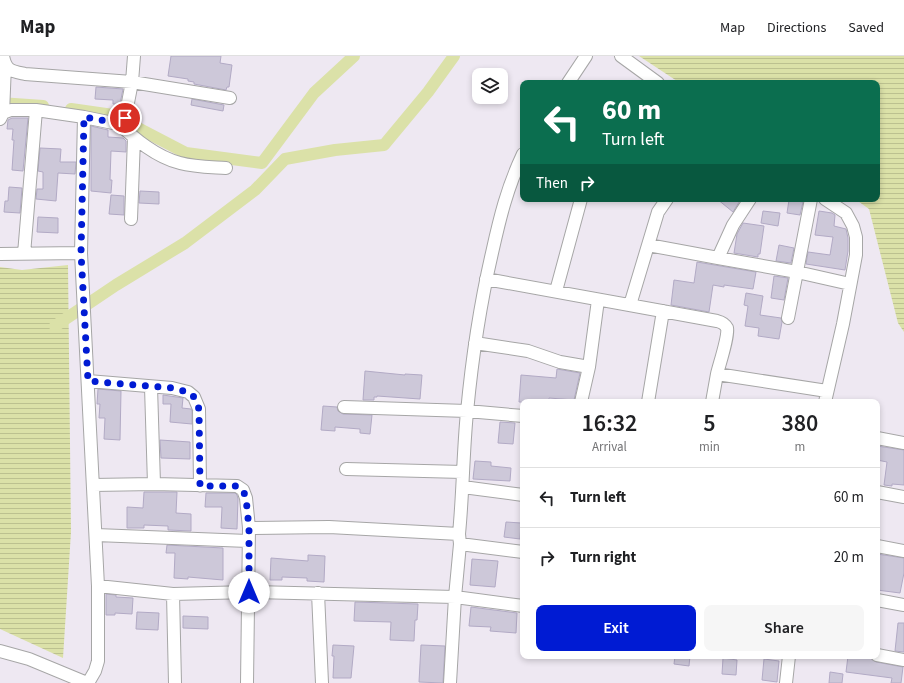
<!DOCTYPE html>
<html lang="en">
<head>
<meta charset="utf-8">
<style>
  body { margin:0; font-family:"Source Sans 3",sans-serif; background:#f6f6f6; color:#202124; height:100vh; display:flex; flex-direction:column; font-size:15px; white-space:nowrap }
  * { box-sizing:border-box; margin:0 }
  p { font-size:13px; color:#757577 }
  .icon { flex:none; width:22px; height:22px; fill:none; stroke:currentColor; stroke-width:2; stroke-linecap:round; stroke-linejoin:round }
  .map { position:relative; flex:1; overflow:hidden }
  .sheet { position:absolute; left:520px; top:343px; width:360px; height:260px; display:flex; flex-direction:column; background:#fff; border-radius:8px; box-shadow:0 2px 6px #0003 }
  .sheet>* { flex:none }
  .hud { position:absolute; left:520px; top:24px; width:360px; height:122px; border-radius:8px; box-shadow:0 2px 6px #0003; background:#0b6e4f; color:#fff; overflow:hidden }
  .tools { position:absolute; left:472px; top:12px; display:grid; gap:8px }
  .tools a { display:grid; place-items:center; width:36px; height:36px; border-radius:8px; background:#fff; box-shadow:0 2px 6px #0003; font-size:20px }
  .pin { position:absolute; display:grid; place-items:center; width:34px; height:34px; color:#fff; margin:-17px; border:2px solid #fff; border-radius:50%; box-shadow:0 1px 4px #0007 }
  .me { position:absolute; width:44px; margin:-22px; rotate:0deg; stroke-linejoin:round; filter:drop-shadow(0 0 3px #0008) }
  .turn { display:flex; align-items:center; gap:14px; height:84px; padding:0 16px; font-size:18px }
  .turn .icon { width:52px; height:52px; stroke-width:2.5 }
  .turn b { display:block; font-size:28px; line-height:34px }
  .then { display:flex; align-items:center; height:38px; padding:0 16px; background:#0003; gap:8px; font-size:15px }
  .eta { display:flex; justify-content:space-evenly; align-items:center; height:68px; text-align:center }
  .eta b { font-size:24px; font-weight:600; line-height:28px }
  .cta { display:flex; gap:8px; margin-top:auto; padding:8px 16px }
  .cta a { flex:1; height:46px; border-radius:8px; background:#001bd3; color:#fff; font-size:16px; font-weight:600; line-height:46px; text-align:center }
  .cta a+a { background:#f6f6f6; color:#202124 }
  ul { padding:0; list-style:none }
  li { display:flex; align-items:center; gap:12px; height:60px; padding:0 16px; border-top:1px solid #e0e0e0 }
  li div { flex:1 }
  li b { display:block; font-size:15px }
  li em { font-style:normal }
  header { display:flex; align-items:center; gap:24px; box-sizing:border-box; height:56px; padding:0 20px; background:#fff; border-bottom:1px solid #e0e0e0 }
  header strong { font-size:19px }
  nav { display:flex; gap:22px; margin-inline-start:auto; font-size:14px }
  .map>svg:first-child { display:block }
  .water { fill:url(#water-rules) }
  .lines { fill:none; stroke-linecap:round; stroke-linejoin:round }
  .canal { stroke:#dbe1a8; stroke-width:12 }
  .building { fill:#cdc8d9; stroke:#b2aac5 }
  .street-casing { stroke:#a6a6a6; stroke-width:14 }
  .street { stroke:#fff; stroke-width:12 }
  .route { stroke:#001bd3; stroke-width:7; stroke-dasharray:0 12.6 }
</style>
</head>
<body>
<header>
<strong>Map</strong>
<nav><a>Map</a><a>Directions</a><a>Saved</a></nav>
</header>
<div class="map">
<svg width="904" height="627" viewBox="0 0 904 627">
  <defs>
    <pattern id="water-rules" width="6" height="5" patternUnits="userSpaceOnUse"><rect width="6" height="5" fill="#dbe1a8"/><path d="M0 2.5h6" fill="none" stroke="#bcc190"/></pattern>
  </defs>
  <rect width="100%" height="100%" fill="#eee8f2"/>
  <!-- water -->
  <path class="water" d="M639 0H904V276L898 267 869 153 855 143H877V27H680Z
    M68 209 71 476 63 602 0 573V211L22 214Z"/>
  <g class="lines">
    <!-- canal -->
    <path class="canal" d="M0 47 43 50
      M71 53 113 59 186 97 262 107 314 37 354 0
      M55 270 116 229 185 187 255 134 285 103 335 94 384 89 428 36 454 0"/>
  </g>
  <!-- building -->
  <path class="building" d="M171 0H221L220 7 232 9 229 31H227L226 34 194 28V26L188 25V23L168 20Z
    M96 31 123 33 120 48H113V44L95 43Z
    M192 43 224 49 223 55 191 49Z
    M12 62H28L23 115 12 114 14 84H12L13 73H7L8 64Z
    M91 70 108 74V81L123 82 126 85V96L111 95 110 124H112L111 137 91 135Z
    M40 92 61 93 60 106H76L75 118 58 117 56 145 36 143 37 133H43V116L38 115Z
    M9 131 22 132 20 157 4 156 5 145H8Z
    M140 135 159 136V148L139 147Z
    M111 139 124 140V159L109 158Z
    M717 143H741L733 156Z
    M789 144 803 146 800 159 787 157Z
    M763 155 780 157 778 170 761 167Z
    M819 155 832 157 835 159 834 170 846 173 848 182V195L845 214 806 208 808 196 830 199 833 181 815 179Z
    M38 161 58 162V177L37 176Z
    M743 167 764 170 760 198H758V201L734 197 737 178Z
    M779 189 794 192 791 207 776 205Z
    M697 206 756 216 753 233 724 229V231L713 229 709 256 671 249 674 224 694 227Z
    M774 220 788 222 784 244 771 242Z
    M746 237 763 240 760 259 781 262 782 266 779 283 758 280 759 272 745 270 748 250 744 249Z
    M557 313 580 317 574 344 549 342V346H519L521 319 556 322Z
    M365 315 405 319V318L422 319 420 343 377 340V341H374V344H363Z
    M98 333 121 335 120 384 104 383 105 362H99L100 348H97Z
    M163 339 183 342 182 352 191 353 192 355V368L170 366 171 348H163Z
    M323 350 337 351 338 355 343 358 372 359 370 378 360 377V373L335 371V375L321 374Z
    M500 366 515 367 513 388 498 387Z
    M160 384 190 386V403L161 402Z
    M877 390 904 394V429L892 428V430L884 429 887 406 877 404Z
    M475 405 491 406V410L511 412 510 425 473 423Z
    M144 436H177L176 457 191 458V475L168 474V470L144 469V472H127V451L143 452Z
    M206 437H235L237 439 238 443 237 473 221 472 222 451H205Z
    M506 466 521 467 520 483 504 481Z
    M167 489 223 492V524L188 521V523L174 522 175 497H166Z
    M877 498 904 502V517L900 537 877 534Z
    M308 499 325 500 324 526 307 525V522L282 521V524H270L271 502 308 505Z
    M472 503 498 505 495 531 470 529Z
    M106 538 116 539V541L133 542 132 558 115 557V559H106Z
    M355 546 418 548 417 564H415L414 585 390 584 391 566 354 565Z
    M471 551 517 557 516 577 490 575 491 571 469 570Z
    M137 556 159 557 158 574 136 573Z
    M183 560 208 561V573L183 572Z
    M898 567H904V596L895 595Z
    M333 589 354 590 351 622H333L334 600H332Z
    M421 589 445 590 443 627 419 626Z
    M675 600H690L689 610 674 608Z
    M848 600 870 602 876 606 903 611 901 627H891L892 622 846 616Z
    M723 602 737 604 736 619 722 618Z
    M764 603 779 605 777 626 762 624Z
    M830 616 843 618 842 627H829Z"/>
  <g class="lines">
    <!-- street casing -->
    <g class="street-casing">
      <path id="street" d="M3 0C6 15 11 15 25 18L132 26 230 42
        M134 0 132 26 125 62 122 65 113 67 84 61 81 197 98 530 173 538 249 536 455 541 523 550
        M621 0 658 27
        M568 27 586 0
        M3 57 5 9
        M0 63 3 57 11 54H36
        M118 67C135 83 156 101 180 107 194 111 211 111 226 112
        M825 143 846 157 853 170 856 181V199L843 268 825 346
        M131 163 134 82
        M648 189 718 202 733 169 750 143
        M0 198 81 197
        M24 198 36 54 84 61
        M718 202 797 216 850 228
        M486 223 717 265C721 266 725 268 727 272 729 280 719 309 717 318L827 335
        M556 235 581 143
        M630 249 658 156 667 143
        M788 262 811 143
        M475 287 528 295 560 306 589 311
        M88 325 172 332 188 336 194 341 199 353 200 430
        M151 331 154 428
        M581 346 589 311 598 244
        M648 346 663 255
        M712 346 717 318
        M344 351 467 355 523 360
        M877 382 904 387
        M346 413 463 416
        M93 429 154 428 237 430 243 434 246 442 249 472
        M463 431 523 439
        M877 436 904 441
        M96 479 248 485
        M460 488 523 496
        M877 490 904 495
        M318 537 322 627
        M173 538 175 627
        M877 544 904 549
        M0 595 29 603 87 627
        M877 599 904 604
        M88 627 95 615 98 605V530
        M247 627 249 472 329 471 459 478
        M450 627 455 541 460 488 459 478C463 437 463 397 467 356 472 303 480 249 492 197 500 161 507 132 523 98
        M786 627 789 600"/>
    </g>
    <!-- street -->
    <use href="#street" class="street"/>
  </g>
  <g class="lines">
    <!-- route -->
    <path class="route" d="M125 62 122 66 118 67 84 61 81 197 88 325 172 332 188 336 194 341 199 353 200 430H237L243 434 246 442 249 472V536"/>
  </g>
</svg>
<div class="tools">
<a><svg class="icon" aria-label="layers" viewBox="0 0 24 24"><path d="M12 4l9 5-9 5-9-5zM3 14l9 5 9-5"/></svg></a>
</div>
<div class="pin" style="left:125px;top:62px;background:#d93025"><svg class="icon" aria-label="arrive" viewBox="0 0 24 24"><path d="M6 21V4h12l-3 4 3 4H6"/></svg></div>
<svg class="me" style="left:249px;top:536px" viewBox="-20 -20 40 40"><circle r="19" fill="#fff"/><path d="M0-13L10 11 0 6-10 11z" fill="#001bd3"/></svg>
<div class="hud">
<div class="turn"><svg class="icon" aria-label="left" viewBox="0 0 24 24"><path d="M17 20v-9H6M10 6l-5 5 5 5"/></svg><div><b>60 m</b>Turn left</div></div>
<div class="then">Then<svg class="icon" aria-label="right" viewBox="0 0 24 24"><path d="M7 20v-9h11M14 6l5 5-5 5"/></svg></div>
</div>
<section class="sheet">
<div class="eta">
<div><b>16:32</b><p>Arrival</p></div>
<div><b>5</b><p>min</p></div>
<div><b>380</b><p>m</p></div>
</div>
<ul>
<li><svg class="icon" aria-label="left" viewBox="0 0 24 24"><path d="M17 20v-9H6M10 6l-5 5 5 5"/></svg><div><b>Turn left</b></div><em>60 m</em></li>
<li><svg class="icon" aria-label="right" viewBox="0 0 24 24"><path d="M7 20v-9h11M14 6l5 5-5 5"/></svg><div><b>Turn right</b></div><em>20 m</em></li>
</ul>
<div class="cta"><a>Exit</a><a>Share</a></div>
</section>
</div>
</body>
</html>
